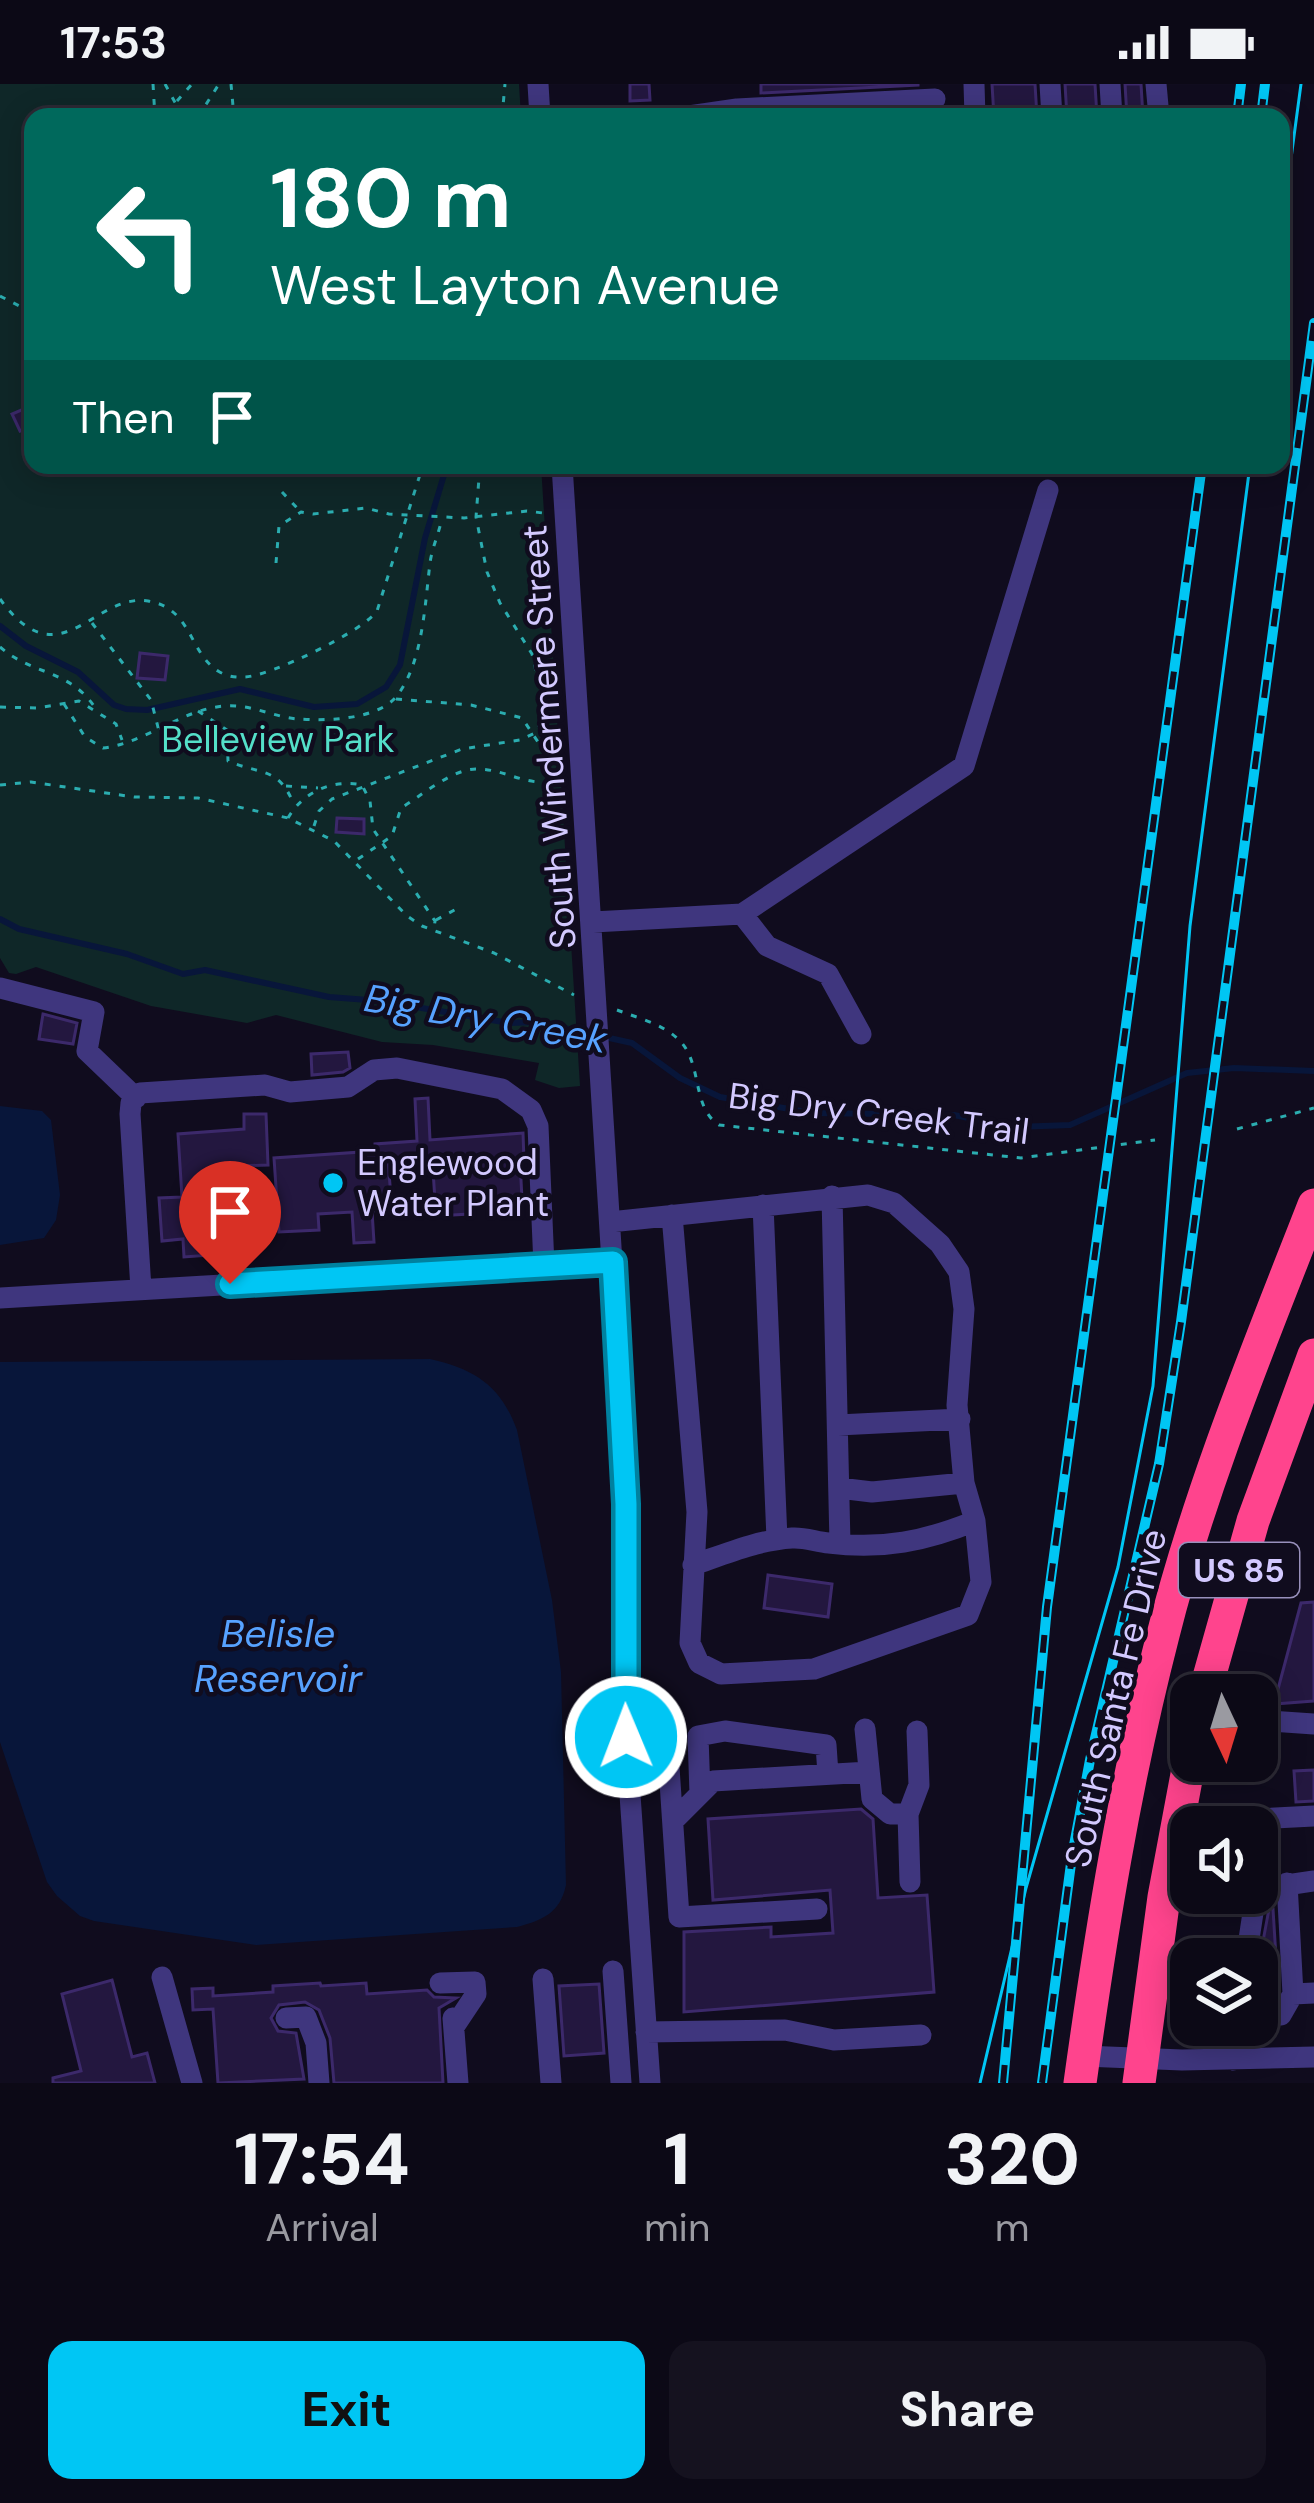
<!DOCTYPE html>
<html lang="en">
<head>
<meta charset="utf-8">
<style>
  body { margin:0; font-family:"DM Sans",sans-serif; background:#15121f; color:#f1f3f6; height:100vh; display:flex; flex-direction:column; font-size:45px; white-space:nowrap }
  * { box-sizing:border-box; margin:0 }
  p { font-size:39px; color:#9a9aa1 }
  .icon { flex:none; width:66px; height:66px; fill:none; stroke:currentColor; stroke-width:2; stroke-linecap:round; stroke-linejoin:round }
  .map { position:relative; height:1999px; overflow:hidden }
  .side { display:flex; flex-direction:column; background:#0c0916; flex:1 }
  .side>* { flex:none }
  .banner { position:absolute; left:24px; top:24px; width:1266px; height:366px; border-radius:24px; box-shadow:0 6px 30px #0003,0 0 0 3px #2c2a35; background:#00695c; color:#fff; overflow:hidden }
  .needle { width:78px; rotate:176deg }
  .tools { position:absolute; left:1170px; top:1590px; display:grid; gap:24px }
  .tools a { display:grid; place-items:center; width:108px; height:108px; border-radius:24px; background:#0c0916; box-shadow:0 6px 30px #0003,0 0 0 3px #2c2a35; font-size:60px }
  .pin { position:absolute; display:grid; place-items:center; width:102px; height:102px; color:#fff; margin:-123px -51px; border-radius:50% 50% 50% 0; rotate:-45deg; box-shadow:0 0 12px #0007 }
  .pin .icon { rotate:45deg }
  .me { position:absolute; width:132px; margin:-66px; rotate:359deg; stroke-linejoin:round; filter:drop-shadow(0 0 9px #0008) }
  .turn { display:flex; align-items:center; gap:42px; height:252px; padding:0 48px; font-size:54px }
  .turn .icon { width:156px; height:156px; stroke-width:2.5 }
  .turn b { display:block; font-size:84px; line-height:102px }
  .then { display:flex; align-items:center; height:114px; padding:0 48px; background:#0003; gap:24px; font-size:45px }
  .eta { display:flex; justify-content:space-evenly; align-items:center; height:204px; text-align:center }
  .eta b { font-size:72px; font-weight:800; line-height:84px }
  .cta { display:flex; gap:24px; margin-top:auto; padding:24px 48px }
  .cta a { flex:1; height:138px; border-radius:24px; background:#00c6f4; color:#111; font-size:48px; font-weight:800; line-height:138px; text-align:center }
  .cta a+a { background:#15121f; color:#f1f3f6 }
  .status { display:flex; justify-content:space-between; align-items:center; height:84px; padding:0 60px; background:#0c0916; direction:ltr }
  .status svg { height:33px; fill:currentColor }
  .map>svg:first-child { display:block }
  .green { fill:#0f2728 }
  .water { fill:#08163a }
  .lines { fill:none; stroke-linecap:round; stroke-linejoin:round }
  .stream { stroke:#08163a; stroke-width:6 }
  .building { fill:#23173f; stroke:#3c296b; stroke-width:3 }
  .path { stroke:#2badb0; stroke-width:3; stroke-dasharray:6 9; stroke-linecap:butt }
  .minor { stroke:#3f367e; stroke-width:21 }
  .highway { stroke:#ff448d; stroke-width:33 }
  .tram { stroke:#00c6f4; stroke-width:3 }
  .rail-casing { stroke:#00c6f4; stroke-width:10 }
  .rail { stroke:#100c1e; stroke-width:6; stroke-dasharray:18; stroke-linecap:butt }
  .route-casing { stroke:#00819f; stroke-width:30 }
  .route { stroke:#00c6f4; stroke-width:21 }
  .poi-dot { fill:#00c6f4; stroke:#100c1e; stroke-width:4.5 }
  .labels { text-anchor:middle; stroke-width:9; stroke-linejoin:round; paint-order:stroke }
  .shield { fill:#100c1e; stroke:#9890bc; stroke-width:3 }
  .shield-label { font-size:33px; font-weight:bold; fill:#d3c9ff }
  .street-label { font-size:36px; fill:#d3c9ff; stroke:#100c1e }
  .park-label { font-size:36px; fill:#54dfc9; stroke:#100c1e }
  .poi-label { font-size:36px; fill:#d3c9ff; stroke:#100c1e; text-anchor:start }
  .water-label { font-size:39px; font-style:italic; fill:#57a2ff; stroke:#100c1e }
</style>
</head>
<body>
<div class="status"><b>17:53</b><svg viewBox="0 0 49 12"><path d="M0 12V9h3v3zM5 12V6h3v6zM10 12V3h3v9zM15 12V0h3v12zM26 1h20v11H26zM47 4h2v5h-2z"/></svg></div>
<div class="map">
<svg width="1314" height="1999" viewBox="0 0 1314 1999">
  <rect width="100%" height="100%" fill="#100c1e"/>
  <!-- green -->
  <path class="green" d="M0 0H519L521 33H33V381H541L580 1002 559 1004 535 996 539 979 433 961 382 958 276 931 247 939 151 922 36 883 16 890 9 889 0 874Z"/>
  <!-- water -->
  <path class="water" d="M0 1022 42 1027 51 1036 60 1111 56 1136 44 1154 0 1161Z
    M430 1275C475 1285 501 1302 517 1346L552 1516 561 1588 566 1801C560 1829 543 1836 517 1843L256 1861 94 1837 80 1832 57 1812 47 1798 0 1658V1278Z"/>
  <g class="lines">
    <!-- stream -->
    <path class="stream" d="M0 542 26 562 78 588 114 621 126 625 147 626 240 605 314 623 357 620 386 603 400 581 425 454 447 381
      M0 835 19 845 127 870 183 890 205 886 329 913 381 917 509 939 537 938 632 959 680 994 720 1013 813 1029 954 1031 1013 1043 1070 1041 1187 989 1234 984 1314 987"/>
  </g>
  <!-- building -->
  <path class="building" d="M630 0H649L650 16 630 17Z
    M761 0H918V1L761 9Z
    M992 0H1035L1037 33H994Z
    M1065 0H1095L1097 33H1067Z
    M1125 0H1141L1143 33H1127Z
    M33 321V342L20 347 12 330Z
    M140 569 168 572 165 596 137 594Z
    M337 734 364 735V750L336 748Z
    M43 930 77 939 73 960 39 955Z
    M348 968 350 984 343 988 312 991 311 970Z
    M428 1014 430 1056 523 1049 524 1077H520L522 1115 468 1119 469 1130 436 1132 433 1086H423L422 1075 388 1077 392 1125 372 1127 374 1158 354 1159 352 1128 318 1130 319 1146 279 1148 274 1074 375 1067V1060L417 1057 415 1015Z
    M244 1030H266L268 1081 232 1082 237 1169 184 1173 183 1155 162 1157 159 1114 182 1113 178 1050 244 1045Z
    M768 1491 832 1500 828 1533 764 1524Z
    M1314 1518V1617L1274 1620 1301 1519Z
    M1314 1686V1717L1296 1718 1294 1687Z
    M861 1725 873 1735 878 1814 927 1811 934 1908 684 1928V1848L771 1843V1853L833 1849 830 1806 713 1816 708 1735Z
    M1269 1825H1273L1278 1906 1272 1916 1260 1917 1258 1884Z
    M112 1896 132 1973 147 1969 155 1999H53V1994L81 1987 62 1910Z
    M320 1899 321 1902 366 1899 367 1910 427 1906 434 1913 456 1914 439 1924 443 1999H334L330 1954 319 1926 305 1918 279 1921 271 1934 278 1947 296 1949 304 1995 218 1999 213 1925 193 1926 192 1905 213 1904V1912L273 1908V1902Z
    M599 1900 604 1969 564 1972 559 1902Z"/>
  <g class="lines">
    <!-- path -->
    <path class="path" d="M153 0 155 33
      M165 0 183 33
      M231 0 234 33
      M177 17 192 0
      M198 33 219 0
      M502 33 505 0
      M0 212 33 229
      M282 408 299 426
      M276 479 279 442 301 428 313 430 366 424 389 430 464 434 527 427 543 429
      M0 515C60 598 94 508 148 517 192 524 189 569 218 587 226 592 235 594 245 593 270 592 362 548 377 527L423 381
      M92 539 151 616 159 647
      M0 563C32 591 68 585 94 622
      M396 615 471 621 522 634 548 673 552 697
      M64 620 85 653 103 664C146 659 182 625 225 622 251 620 273 633 298 635 326 637 376 636 396 613 423 580 425 519 430 479 432 464 439 449 442 434
      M0 623 37 624 79 617 116 640 122 656
      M198 627 227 646 228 677C260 691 279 682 294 721
      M0 701 31 698 134 713 198 714 288 734 334 757 407 832 422 842 494 869 574 911
      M286 702 318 704
      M288 734C303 708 332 695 362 701L370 717 373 745 435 837 434 845
      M314 742 319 727 332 715 462 665 520 656 535 649 546 630 532 570 500 519 487 488 476 433 480 381
      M358 775 392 752 401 724C421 712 452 685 476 685 507 685 521 702 560 698
      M436 836 460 823
      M617 926C638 934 663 940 679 956 703 979 691 1023 719 1041L1021 1074 1155 1056
      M1237 1045 1314 1024"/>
    <!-- minor -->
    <path class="minor" d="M538 0 540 33
      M974 0 975 33
      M1050 0 1052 33
      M1110 0 1112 33
      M1156 0 1159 33
      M682 33 737 25 935 15
      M562 381 625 1386 626 1653 650 1999
      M742 830 767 862 828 890 861 950
      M593 838 742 830 964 682 1048 406
      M0 904 94 928 87 967 136 1014
      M832 1112 840 1460
      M763 1121 777 1455
      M610 1138 868 1111 894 1119 940 1160 959 1188 964 1225 957 1321 964 1399 975 1437 981 1498 968 1531 814 1585 721 1590 699 1579 690 1559 697 1428 672 1131
      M141 1205 130 1030 131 1019 140 1009 265 1001 290 1008 348 1003 374 986 397 984 502 1005 531 1026 538 1042 544 1182
      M0 1214 613 1178
      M838 1341 960 1335
      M839 1404 872 1408 964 1399
      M693 1481C725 1470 758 1456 792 1454 805 1453 816 1458 829 1459 882 1466 926 1457 975 1437
      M1257 1636 1314 1640
      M865 1645 872 1715 890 1730H908L919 1701 917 1647
      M667 1653 679 1833 817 1825
      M700 1710 698 1652 725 1647 826 1661 828 1690
      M908 1730 910 1798
      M673 1737 713 1697 869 1688
      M1177 1739 1314 1732
      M1287 1799 1293 1910
      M1273 1803 1314 1797
      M1246 1875 1256 1809
      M613 1887 621 1999
      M162 1893 192 1999
      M543 1895 551 1999
      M440 1899 475 1898 476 1910 454 1943
      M1257 1932 1281 1931 1293 1910 1314 1909
      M286 1934 306 1933 316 1959 319 1999
      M453 1934 458 1999
      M646 1948 785 1946 834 1956 921 1951
      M1084 1972 1182 1976 1314 1973
      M1233 1976 1237 1941"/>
    <!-- highway -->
    <path class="highway" d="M1204 1611 1253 1437 1314 1271
      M1080 1999C1101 1848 1125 1698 1163 1551 1200 1404 1259 1262 1314 1121
      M1139 1999 1164 1813 1191 1669"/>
    <!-- tram -->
    <path class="tram" d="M1281 149 1301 0
      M980 1999 1026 1804 1118 1483 1153 1302 1190 842 1250 381"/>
    <!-- rail casing -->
    <g class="rail-casing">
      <path id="rail" d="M1237 33 1241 0
        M1261 33 1265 0
        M1003 1999 1047 1523 1202 381
        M1042 1999 1072 1772 1090 1676 1159 1380 1181 1238 1314 239"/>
    </g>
    <!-- rail -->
    <use href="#rail" class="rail"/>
  </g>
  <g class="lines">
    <!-- route casing -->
    <g class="route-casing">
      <path id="route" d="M230 1200 613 1178 626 1420V1653"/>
    </g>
    <!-- route -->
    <use href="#route" class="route"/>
  </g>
  <!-- markers -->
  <circle class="poi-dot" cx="333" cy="1099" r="12"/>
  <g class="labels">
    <!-- shield labels -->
    <rect class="shield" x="1179" y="1459" width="120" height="54" rx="9"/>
    <g class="shield-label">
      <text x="1239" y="1498">US 85</text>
    </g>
    <!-- street labels -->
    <g class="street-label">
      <text transform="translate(548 653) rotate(-94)" y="13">South Windermere Street</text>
      <text transform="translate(879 1029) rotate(7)" y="13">Big Dry Creek Trail</text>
      <text transform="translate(1115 1614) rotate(-77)" y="13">South Santa Fe Drive</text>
    </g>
    <!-- park labels -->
    <g class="park-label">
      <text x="278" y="668">Belleview Park</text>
    </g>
    <!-- poi labels -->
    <g class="poi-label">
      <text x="357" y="1091">Englewood<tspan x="357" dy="41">Water Plant</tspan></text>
    </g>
    <!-- water labels -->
    <g class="water-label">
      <text transform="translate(486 934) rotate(10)" y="14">Big Dry Creek</text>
      <text x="278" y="1563">Belisle<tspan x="278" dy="45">Reservoir</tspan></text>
    </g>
  </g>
</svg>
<div class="tools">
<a><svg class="needle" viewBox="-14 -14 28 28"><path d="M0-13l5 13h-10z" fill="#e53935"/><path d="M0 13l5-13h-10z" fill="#9a9aa1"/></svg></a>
<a><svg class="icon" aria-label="sound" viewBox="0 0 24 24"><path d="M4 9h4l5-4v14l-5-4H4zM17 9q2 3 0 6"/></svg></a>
<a><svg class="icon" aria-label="layers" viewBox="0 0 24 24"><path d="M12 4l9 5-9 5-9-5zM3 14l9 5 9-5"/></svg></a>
</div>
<div class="pin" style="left:230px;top:1200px;background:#d93025"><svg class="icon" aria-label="arrive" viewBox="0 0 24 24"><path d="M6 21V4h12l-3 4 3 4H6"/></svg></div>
<svg class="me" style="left:626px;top:1653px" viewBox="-20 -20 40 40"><circle r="17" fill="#00c6f4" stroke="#fff" stroke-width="3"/><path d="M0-11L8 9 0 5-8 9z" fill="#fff"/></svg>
<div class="banner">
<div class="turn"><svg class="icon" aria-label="left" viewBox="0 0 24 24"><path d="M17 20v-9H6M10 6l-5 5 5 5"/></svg><div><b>180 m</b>West Layton Avenue</div></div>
<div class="then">Then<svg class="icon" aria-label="arrive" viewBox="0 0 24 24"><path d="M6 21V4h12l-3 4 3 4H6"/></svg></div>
</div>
</div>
<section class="side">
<div class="eta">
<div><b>17:54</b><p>Arrival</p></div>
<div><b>1</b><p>min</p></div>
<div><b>320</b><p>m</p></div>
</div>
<div class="cta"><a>Exit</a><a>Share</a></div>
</section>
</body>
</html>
